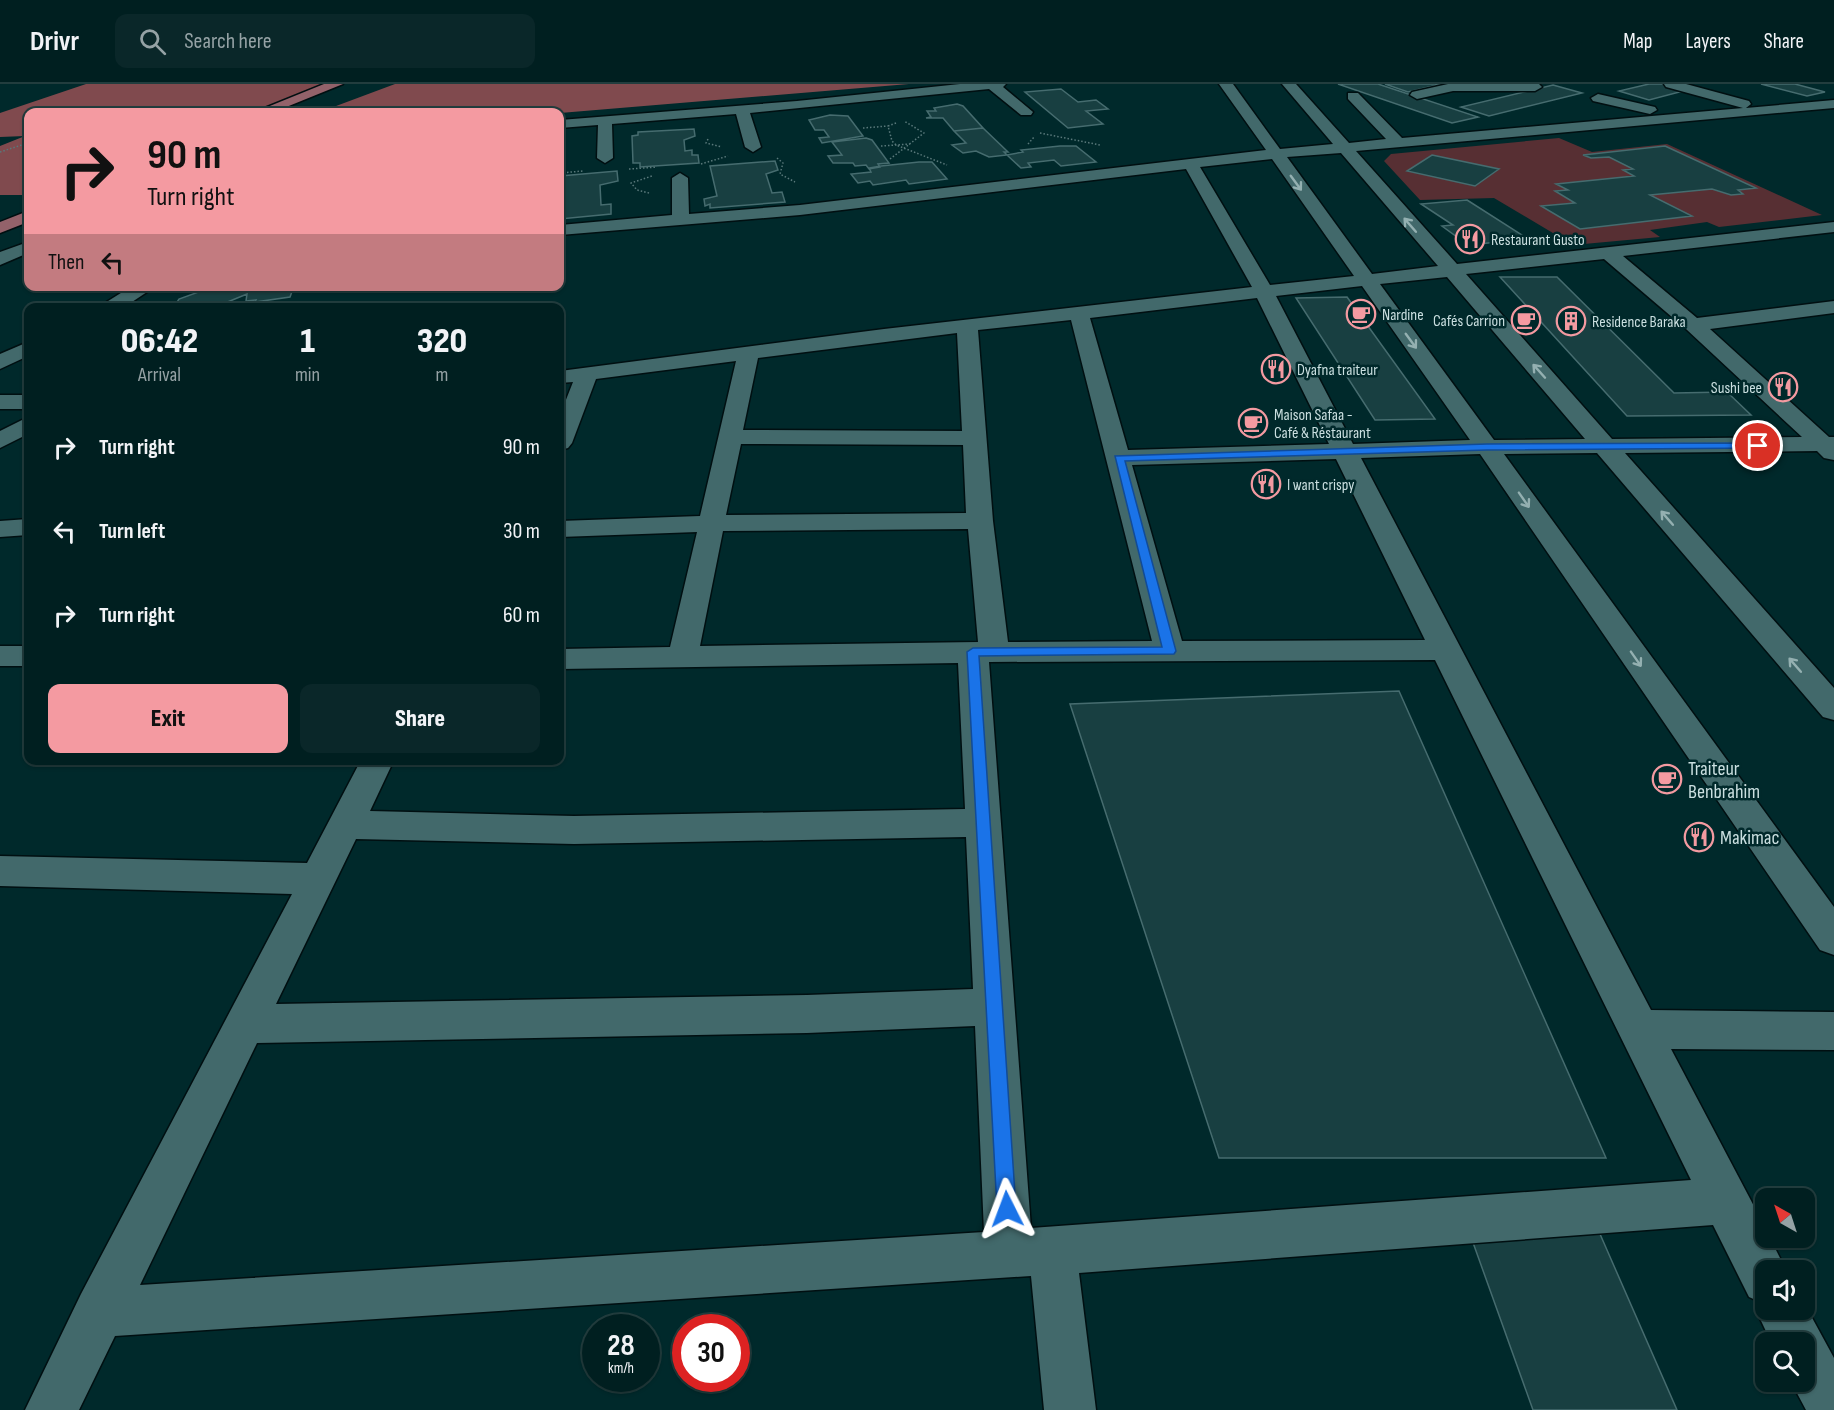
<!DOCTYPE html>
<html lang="en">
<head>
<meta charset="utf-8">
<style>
  body { margin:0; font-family:"Sofia Sans Condensed",sans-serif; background:#0a2729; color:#f1f3f6; height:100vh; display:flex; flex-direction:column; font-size:22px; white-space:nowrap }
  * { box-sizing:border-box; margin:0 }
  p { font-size:20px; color:#95a2a5 }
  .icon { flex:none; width:33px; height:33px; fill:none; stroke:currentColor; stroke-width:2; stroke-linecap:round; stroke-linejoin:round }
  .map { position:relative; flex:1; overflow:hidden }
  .sheet { position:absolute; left:24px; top:219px; width:540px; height:462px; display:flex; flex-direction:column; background:#001f20; border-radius:12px; box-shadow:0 2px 4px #0004,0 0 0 2px #223d3e }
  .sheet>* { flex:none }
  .banner { position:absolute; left:24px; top:24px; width:540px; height:183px; border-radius:12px; box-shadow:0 2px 4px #0004,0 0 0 2px #223d3e; background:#f49aa1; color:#111; overflow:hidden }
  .needle { width:39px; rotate:321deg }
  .controls { position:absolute; left:1755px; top:1104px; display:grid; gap:12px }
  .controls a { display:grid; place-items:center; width:60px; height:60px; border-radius:12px; background:#001f20; box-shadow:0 2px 4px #0004,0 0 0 2px #223d3e; font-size:30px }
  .speed { position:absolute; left:582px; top:1230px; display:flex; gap:12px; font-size:30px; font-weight:700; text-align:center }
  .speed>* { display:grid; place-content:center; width:78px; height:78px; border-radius:50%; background:#001f20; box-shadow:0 2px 4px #0004,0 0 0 2px #223d3e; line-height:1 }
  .speed small { font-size:15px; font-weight:400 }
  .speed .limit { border:9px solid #d22; background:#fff; color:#111 }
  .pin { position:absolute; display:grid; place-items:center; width:51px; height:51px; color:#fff; margin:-26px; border:3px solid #fff; border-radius:50%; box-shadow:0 2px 6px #0007 }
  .me { position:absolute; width:66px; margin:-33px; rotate:357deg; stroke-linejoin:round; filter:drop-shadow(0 0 4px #0008) }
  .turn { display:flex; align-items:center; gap:21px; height:126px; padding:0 24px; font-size:27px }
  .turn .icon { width:78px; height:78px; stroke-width:2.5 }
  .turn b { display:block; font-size:42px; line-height:51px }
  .then { display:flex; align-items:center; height:57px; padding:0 24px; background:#0003; gap:12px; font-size:22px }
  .eta { display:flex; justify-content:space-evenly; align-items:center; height:102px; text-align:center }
  .eta b { font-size:36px; font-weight:800; line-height:42px }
  .primary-button { display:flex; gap:12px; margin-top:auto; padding:12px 24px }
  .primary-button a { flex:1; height:69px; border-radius:12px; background:#f49aa1; color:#111; font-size:24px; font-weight:800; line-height:69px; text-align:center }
  .primary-button a+a { background:#0a2729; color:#f1f3f6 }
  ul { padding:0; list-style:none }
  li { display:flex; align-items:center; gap:18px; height:84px; padding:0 24px }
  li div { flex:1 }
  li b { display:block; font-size:22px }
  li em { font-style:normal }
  header { display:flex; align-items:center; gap:36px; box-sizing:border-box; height:84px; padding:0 30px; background:#001f20; border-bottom:2px solid #223d3e }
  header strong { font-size:28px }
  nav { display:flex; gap:33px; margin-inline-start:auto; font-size:21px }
  .search { width:420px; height:54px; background:#0a2729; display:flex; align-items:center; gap:15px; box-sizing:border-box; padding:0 21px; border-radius:12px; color:#95a2a5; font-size:22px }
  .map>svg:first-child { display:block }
  .green { fill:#572f33 }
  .forest { fill:#804a4e }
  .building { fill:#183f41; stroke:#466c6f; stroke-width:1.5 }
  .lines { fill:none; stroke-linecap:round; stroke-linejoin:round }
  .minor-casing { stroke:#000f11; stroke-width:3 }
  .major-casing { stroke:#000f11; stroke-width:3 }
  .path { stroke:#59797b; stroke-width:1.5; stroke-dasharray:1.5 2; stroke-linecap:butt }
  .minor { fill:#42696b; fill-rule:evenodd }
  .major { fill:#93626a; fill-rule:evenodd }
  .oneway { stroke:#94b0b1 }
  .route { fill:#1a73e8; stroke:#114b97; stroke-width:1.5 }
  .labels { text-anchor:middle; stroke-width:5; stroke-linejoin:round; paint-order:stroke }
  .far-poi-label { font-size:16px; fill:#cadfe0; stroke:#00292b; text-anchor:start }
  .poi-label { font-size:20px; fill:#cadfe0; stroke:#00292b; text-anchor:start }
</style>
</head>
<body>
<header>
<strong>Drivr</strong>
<div class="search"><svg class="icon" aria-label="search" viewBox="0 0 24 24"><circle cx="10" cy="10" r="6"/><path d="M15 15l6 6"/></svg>Search here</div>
<nav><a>Map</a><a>Layers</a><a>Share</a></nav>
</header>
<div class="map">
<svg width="1834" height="1326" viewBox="0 0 1834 1326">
  <rect width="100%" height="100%" fill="#00292b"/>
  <!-- green -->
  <path class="green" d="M1559 54 1592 68 1667 60 1822 131 1719 143 1707 138 1650 146 1660 153 1573 161 1494 114 1420 116 1384 77 1391 70Z"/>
  <!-- forest -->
  <path class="forest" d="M86 0H325L253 28H28V111H0V62L25 52 0 53V29Z
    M395 0H909L560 29 320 28Z"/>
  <!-- building -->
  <path class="building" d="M1338 0H1378L1478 33 1452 39Z
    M1385 0H1442L1408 8Z
    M1649 0H1664L1687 6 1649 16 1619 7Z
    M1761 0H1795L1825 8 1807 12Z
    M1553 1 1582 9 1489 32 1461 23Z
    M1061 5 1078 18 1096 16 1108 25 1086 27 1103 40 1068 44 1025 8Z
    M957 20 963 22 983 44 954 47 943 34H926L931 33 927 27H936L934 24Z
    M830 31 848 32 863 52 822 59 819 54 829 53 824 46H815L809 36Z
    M983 44 1008 68H1004L1007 71 989 73 976 67 963 69 952 61 966 59 954 47Z
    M694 45 695 52 684 56 685 67 692 66V71H698L699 79 640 83V79H633L632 52 638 51V48Z
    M866 54 872 56 889 79 878 80 880 83 869 85 866 81 855 82 853 79H833L828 72 842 71 832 58Z
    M1060 62H1076L1096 78 1061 82 1054 76 1028 79 1031 83 1021 84 1007 71 1023 68 1021 66Z
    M1665 62 1756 104 1738 106 1743 110 1731 111 1712 105 1650 111 1692 132 1580 145 1541 122 1575 119 1555 107 1568 106 1556 100 1634 92 1623 86 1633 85 1609 73 1591 74 1583 71Z
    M1432 71 1499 85 1475 102 1407 87Z
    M775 77 778 86 766 90 772 109 782 108 785 118 710 124V120L705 122 704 115 717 112 710 82Z
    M919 78H932L947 95 909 100 906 96 873 101 870 97 858 99 851 90 871 88 869 84 881 82Z
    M617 87 618 97 600 101 601 121 611 120V130L560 135V92Z
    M1467 116 1528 155 1468 161 1442 142 1453 141 1421 120Z
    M1500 193H1557L1674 309 1727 308 1751 331 1627 332Z
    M215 202H294L290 213 255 218 256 216 246 217 247 210 213 224H173L179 215Z
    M1347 213 1435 335 1375 336 1296 214Z
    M1399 607 1606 1074H1219L1070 620Z
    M1600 1150 1677 1326H1533L1471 1153Z"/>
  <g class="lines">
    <!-- minor casing -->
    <g class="minor-casing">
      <path id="minor" d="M960 0H1006L1003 3 1033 28 1031 31H1021L989 5 750 29 761 63 753 68 745 63 736 30 612 40 613 74 605 79 597 74 598 41 560 44V36L797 17Z
        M1219 0H1233L1280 65 1333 60 1282 0H1296L1349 59 1386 55 1348 15V9H1358L1402 54 1743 24 1666 3 1664 0H1686L1749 17 1751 20 1746 24 1834 16V24L1356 67 1457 180 1834 138V148L1623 172 1697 234 1834 217V229L1710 245 1829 353H1834V376L1824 374 1817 367 1625 369 1834 604V636L1823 633 1597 369 1504 370 1834 823V871L1820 866 1480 370 1361 374 1651 926 1834 928V966L1671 965 1766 1145V1154H1770L1786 1186H1766V1226H1804V1219L1834 1274V1326H1806L1791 1298H1804V1258H1771L1756 1226 1760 1218 1749 1213 1713 1141 1079 1189 1096 1326H1044L1031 1192 115 1252 79 1326H25L81 1210 292 810 0 802V772L307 779 361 676H394L370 727 574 732 965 725 958 579 560 585V565L670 563 697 448 560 453V437L700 432 736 277 596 295 572 359 568 364 560 366V331L573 298 560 299V287L884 245 1252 203 1186 85 800 131 560 151V141L672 131V94L680 89 688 94 689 130 800 121 1266 66ZM1341 69 1438 182 1372 190 1287 73ZM1272 75 1354 192 1270 201 1200 83ZM1604 175 1686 245 1802 353 1612 355 1466 190ZM1447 193 1585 355 1494 356 1380 200ZM1362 202 1470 356 1353 360 1276 212ZM1257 214 1329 360 1128 366 1090 234ZM1071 236 1152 557 1008 558 993 437 978 246ZM957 249 962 347 743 346 758 274ZM741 360 963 361 966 429 726 431ZM1336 375 1425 556 1182 557 1132 381ZM968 445 978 558 700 562 723 447ZM1435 576 1691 1096 1031 1144 989 578ZM966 753 973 905 807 911 276 920 356 755 574 760ZM975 942 984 1148 140 1201 257 959 807 949Z
        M1448 0H1539L1542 3 1535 7H1453L1417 15 1410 11 1412 8Z
        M1598 10 1655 23 1657 26 1650 30 1593 17 1591 14Z
        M28 158V169L0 181V168Z
        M132 202H156L123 224H97Z
        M28 258V272L0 285V270Z
        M0 311H28V325H0Z
        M28 333V350L0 364V347Z
        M28 435V451L0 453V437Z
        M0 562H28V582H0Z"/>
    </g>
    <!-- major casing -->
    <g class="major-casing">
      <path id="major" d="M324 0H343L274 28H255Z
        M28 127V138L0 149V138Z"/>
    </g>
    <!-- path -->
    <path class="path" d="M142 28 236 25
      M896 39 888 42 892 57 896 61 947 81
      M863 44 888 42
      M1040 49 1100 61
      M708 55 706 59 722 63
      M1028 60 1035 52
      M881 62 910 60
      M0 68 28 59
      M777 74 783 79 780 90 795 98
      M890 75 924 49 904 37
      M701 80 728 72
      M629 85 657 83
      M560 89 583 87
      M649 109 637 106 631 99 652 92"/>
    <!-- minor -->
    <use href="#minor" class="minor"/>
    <!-- major -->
    <use href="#major" class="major"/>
  </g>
  <!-- one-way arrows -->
  <defs><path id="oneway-shaft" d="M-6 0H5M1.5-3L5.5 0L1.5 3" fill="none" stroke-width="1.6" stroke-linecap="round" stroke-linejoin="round" transform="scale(1.5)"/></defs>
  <g class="oneway">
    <use href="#oneway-shaft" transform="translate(1296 99) rotate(54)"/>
    <use href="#oneway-shaft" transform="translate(1410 141) rotate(-131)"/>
    <use href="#oneway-shaft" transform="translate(1411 257) rotate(54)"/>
    <use href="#oneway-shaft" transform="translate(1539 287) rotate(-132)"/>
    <use href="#oneway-shaft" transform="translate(1524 416) rotate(55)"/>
    <use href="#oneway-shaft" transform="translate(1667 434) rotate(-131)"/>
    <use href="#oneway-shaft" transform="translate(1636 575) rotate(55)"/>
    <use href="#oneway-shaft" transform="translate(1795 581) rotate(-131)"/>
  </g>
  <!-- route -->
  <path class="route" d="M1758 359 1763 362 1762 364 1487 366 1125 377 1176 567 1174 570 979 572 1016 1125 1014 1132 1007 1135 1000 1132 997 1125 967 568 973 564 1162 563 1115 372 1487 360Z"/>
  <!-- icons -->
  <defs>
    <g id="restaurant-ring" transform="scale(1.5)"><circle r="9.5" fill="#00292b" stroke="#f49aa1" stroke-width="1.5"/><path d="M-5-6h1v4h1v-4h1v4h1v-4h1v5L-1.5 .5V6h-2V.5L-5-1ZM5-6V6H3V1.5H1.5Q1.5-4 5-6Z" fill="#f49aa1"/></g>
    <g id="cafe-ring" transform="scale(1.5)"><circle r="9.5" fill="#00292b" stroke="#f49aa1" stroke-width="1.5"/><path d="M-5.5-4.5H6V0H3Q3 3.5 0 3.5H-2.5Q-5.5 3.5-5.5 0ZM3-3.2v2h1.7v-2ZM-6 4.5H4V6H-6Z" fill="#f49aa1"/></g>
    <g id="building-ring" transform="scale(1.5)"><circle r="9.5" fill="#00292b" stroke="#f49aa1" stroke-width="1.5"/><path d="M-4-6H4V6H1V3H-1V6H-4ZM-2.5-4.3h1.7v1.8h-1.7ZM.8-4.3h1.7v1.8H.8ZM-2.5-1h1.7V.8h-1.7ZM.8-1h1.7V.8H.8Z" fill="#f49aa1"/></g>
  </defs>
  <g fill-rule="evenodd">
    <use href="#restaurant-ring" x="1470" y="155"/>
    <use href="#cafe-ring" x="1361" y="230"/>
    <use href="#cafe-ring" x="1526" y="236"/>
    <use href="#building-ring" x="1571" y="237"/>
    <use href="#restaurant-ring" x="1276" y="285"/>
    <use href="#restaurant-ring" x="1783" y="303"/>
    <use href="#cafe-ring" x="1253" y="339"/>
    <use href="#restaurant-ring" x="1266" y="400"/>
    <use href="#cafe-ring" x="1667" y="695"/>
    <use href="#restaurant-ring" x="1699" y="753"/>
  </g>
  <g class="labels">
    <!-- far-poi labels -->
    <g class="far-poi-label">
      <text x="1491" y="161">Restaurant Gusto</text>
      <text x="1382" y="236">Nardine</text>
      <text x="1505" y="242" text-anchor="end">Cafés Carrion</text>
      <text x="1592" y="243">Residence Baraka</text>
      <text x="1297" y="291">Dyafna traiteur</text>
      <text x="1762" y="309" text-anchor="end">Sushi bee</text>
      <text x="1274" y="336">Maison Safaa -<tspan x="1274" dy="18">Café &amp; Réstaurant</tspan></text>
      <text x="1287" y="406">I want crispy</text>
    </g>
    <!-- poi labels -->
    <g class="poi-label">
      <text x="1688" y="691">Traiteur<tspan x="1688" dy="23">Benbrahim</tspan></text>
      <text x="1720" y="760">Makimac</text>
    </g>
  </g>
</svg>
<div class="controls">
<a><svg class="needle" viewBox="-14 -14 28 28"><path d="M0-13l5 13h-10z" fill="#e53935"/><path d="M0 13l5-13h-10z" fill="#95a2a5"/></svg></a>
<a><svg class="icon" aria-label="sound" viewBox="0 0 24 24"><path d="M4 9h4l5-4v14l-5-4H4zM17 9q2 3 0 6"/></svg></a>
<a><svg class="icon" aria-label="search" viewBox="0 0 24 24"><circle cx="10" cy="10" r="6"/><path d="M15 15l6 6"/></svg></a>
</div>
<div class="speed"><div>28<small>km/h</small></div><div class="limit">30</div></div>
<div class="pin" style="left:1758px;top:362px;background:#d93025"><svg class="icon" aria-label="arrive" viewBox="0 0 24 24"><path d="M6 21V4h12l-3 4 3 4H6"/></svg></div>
<svg class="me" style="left:1007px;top:1125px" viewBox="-20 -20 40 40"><path d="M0-17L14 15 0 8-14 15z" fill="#1a73e8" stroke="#fff" stroke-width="4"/></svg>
<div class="banner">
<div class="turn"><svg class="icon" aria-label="right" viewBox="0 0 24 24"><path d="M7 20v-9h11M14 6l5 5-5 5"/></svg><div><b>90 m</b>Turn right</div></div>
<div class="then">Then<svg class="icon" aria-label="left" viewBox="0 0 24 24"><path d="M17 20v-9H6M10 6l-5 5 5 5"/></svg></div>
</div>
<section class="sheet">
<div class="eta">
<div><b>06:42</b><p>Arrival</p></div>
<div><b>1</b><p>min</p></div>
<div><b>320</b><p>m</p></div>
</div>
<ul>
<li><svg class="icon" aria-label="right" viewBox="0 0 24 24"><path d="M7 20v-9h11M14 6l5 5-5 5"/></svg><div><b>Turn right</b></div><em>90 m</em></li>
<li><svg class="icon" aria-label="left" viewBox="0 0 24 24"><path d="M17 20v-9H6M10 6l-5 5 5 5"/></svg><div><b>Turn left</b></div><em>30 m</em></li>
<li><svg class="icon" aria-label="right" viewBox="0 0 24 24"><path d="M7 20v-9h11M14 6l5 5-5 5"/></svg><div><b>Turn right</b></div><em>60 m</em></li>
</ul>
<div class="primary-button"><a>Exit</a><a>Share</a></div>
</section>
</div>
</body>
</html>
